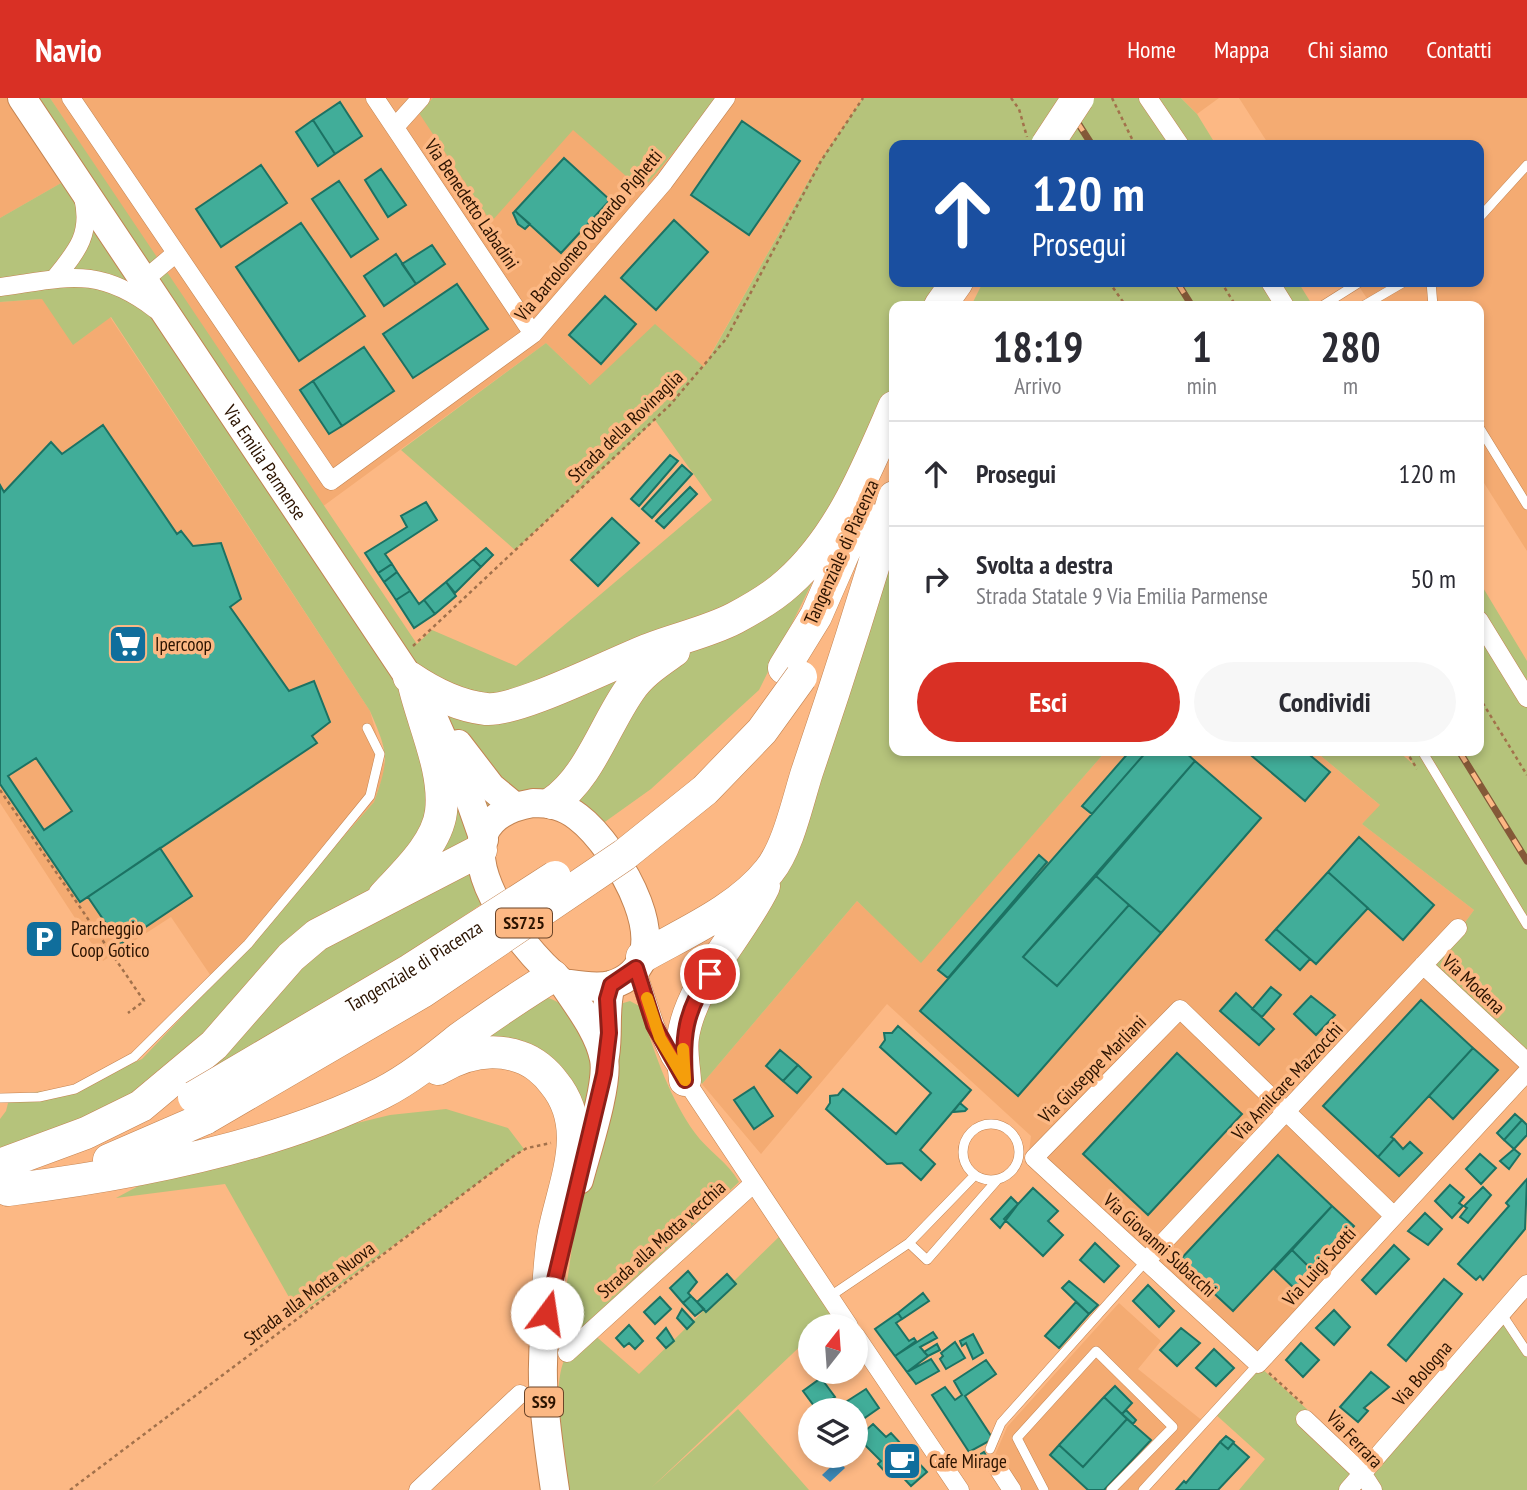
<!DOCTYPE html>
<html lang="it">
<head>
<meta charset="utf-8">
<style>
  body { margin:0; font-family:"PT Sans Narrow",sans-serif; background:#f7f7f7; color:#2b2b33; height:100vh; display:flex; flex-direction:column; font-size:26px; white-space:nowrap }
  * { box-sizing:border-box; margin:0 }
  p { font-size:23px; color:#7c7c81 }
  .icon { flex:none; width:38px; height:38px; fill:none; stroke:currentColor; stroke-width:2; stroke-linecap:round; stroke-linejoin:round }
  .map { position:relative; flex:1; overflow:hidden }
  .side { position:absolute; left:889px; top:203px; width:595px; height:455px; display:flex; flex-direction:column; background:#fff; border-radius:14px; box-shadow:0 4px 10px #0003 }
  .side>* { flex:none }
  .hud { position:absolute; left:889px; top:42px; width:595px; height:147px; border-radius:14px; box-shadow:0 4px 10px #0003; background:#1a4fa0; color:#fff; overflow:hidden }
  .needle { width:46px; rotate:17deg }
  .controls { position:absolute; left:798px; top:1216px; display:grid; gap:14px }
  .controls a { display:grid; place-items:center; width:70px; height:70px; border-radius:50%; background:#fff; box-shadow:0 4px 10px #0003; font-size:35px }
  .pin { position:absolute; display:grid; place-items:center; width:60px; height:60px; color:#fff; margin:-30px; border:4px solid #fff; border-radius:50%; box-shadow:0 2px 7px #0007 }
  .me { position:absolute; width:77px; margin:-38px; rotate:14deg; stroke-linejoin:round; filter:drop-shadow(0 0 5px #0008) }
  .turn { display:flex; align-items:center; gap:24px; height:147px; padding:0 28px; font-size:32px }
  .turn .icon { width:91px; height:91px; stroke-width:2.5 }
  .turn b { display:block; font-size:49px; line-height:60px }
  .eta { display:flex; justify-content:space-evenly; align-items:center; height:119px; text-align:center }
  .eta b { font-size:42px; font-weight:700; line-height:49px }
  .cta { display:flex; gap:14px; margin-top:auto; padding:14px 28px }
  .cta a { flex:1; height:80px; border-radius:42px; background:#d93025; color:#fff; font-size:28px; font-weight:700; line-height:80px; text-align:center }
  .cta a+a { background:#f7f7f7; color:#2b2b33 }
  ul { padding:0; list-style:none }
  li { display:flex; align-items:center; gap:21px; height:105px; padding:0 28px; border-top:2px solid #e1e1e2 }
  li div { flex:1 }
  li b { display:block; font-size:26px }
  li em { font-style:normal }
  header { display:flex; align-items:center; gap:42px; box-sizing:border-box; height:98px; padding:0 35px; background:#d93025; color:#fff }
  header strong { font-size:33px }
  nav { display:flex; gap:38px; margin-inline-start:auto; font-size:24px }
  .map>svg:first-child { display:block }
  .built { fill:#f4ab72 }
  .green { fill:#b5c37b }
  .water { fill:#3c89b7 }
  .building { fill:#41ad99; stroke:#1c7263; stroke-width:2; fill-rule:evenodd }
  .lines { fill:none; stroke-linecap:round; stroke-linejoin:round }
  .lane-casing { stroke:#c38351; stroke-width:10 }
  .street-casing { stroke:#c38351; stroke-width:19 }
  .primary-casing { stroke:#c38351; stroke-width:30 }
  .highway-casing { stroke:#c38351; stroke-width:33 }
  .path { stroke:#a2714b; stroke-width:2.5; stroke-dasharray:3.5 3.5; stroke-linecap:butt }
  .lane { stroke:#fff; stroke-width:9 }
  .street { stroke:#fff; stroke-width:18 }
  .primary { stroke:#fff; stroke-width:28 }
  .highway { stroke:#fff; stroke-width:32 }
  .rail-casing { stroke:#845938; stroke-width:7 }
  .rail { stroke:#fcb884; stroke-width:4.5; stroke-dasharray:13; stroke-linecap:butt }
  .highway-bridge-casing { stroke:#c38351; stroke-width:33; stroke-linecap:butt }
  .highway-bridge { stroke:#fff; stroke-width:32 }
  .route-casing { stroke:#8d1f18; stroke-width:18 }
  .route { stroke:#d93025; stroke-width:12 }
  .slow { stroke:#f59e0b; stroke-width:12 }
  .labels { text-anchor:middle; stroke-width:7; stroke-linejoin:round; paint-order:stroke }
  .shield { fill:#fcb884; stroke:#6a4428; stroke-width:2 }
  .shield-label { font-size:18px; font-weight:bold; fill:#2b1300 }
  .street-label { font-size:19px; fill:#2b1300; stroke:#fcb884 }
  .poi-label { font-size:19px; fill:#2b1300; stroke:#fcb884; text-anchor:start }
</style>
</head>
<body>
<header>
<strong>Navio</strong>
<nav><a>Home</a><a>Mappa</a><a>Chi siamo</a><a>Contatti</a></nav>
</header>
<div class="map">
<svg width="1527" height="1392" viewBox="0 0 1527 1392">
  <rect width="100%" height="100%" fill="#fcb884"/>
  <!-- built -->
  <path class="built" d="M0 0H24L75 77 0 120Z
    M50 0H863L819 64 703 270 590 287 546 245 322 409Z
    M1181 0H1219L1197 16Z
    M1239 0H1527V453L1479 377V208H1372L1356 184H1479V47H1269Z
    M42 201 110 219 370 613 386 670 374 704 215 884 171 819 103 863 0 705V204Z
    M1106 653H1315L1381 708 1362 726 1474 812 1435 866 1527 952V969L1258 1267 1028 1062 1031 1038 887 906 761 1056 702 986 857 803 921 864Z
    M1119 1205 1161 1243 1138 1271 1204 1324 1142 1392H1012L992 1364 1007 1329Z"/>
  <!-- green -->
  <path class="green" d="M24 0H50L417 546 432 532 516 568 712 402 655 322 515 452 401 352 546 245 590 287 655 226 704 269 819 64 863 0H1181L1197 16 1216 47H894V184H942L928 208H894V294L849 410 759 592 651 691 581 741 567 722 545 714 502 730 491 751 502 792 239 971 0 1054V1021L6 1013 10 997 77 989 142 961 215 884 374 704C390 660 388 655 370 613L111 219 73 247 42 201 0 204V120L75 77Z
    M433 0H719L642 92 573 32 491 124 419 15Z
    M983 184H1298L1313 208H971Z
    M894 443V653H1106L921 865 857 803 702 986 693 972V949Z
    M1479 483 1527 563V952L1435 866 1474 812 1362 726 1380 707 1315 653H1398L1413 666 1406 653H1479Z
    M548 900C578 908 595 955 592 984 591 995 587 1006 584 1017L471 941 531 902Z
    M630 903 641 909C651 948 670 1001 695 1035 708 1053 727 1063 739 1084L571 1240 560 1234 575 1128 616 987 620 906Z
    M446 1011 508 1030 524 1051 299 1217 225 1086 116 1100 172 1070 390 1017Z
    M785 1133 838 1212 821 1228H810V1239L651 1390 738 1311 809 1392H569C564 1358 549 1287 567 1256 571 1248 583 1240 591 1234L639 1276Z
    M1502 1216 1527 1255V1392H1373L1361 1374 1346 1392H1239L1265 1361 1214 1315 1258 1267 1309 1313 1303 1319 1361 1374Z"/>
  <!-- water -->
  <path class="water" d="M838 1362 845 1370 830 1384 822 1377Z"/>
  <!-- building -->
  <path class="building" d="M340 4 362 38 335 56 313 22Z
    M313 22 335 56 318 68 296 34Z
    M742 23 800 63 749 137 691 97Z
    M564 60 610 102 561 155 515 113Z
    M261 67 287 105 221 149 196 111Z
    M381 71 406 107 388 119 365 82Z
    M339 83 378 141 351 159 312 101Z
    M515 113 530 126 525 131 518 126 513 115Z
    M674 122 708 154 656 212 621 180Z
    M301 125 365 218 299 263 236 169Z
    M432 147 445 166 416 186 402 166Z
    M396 156 416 186 384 208 364 178Z
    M457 186 488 231 413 280 383 236Z
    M605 198 636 226 601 266 569 237Z
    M364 249 394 293 342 328 313 283Z
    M313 283 342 328 329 336 300 292Z
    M103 327 177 436 181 433 193 448 221 445 241 501 230 509 289 593 314 583 330 624 312 638 317 645 80 804 0 686V387L4 394 51 344 62 356ZM36 660 72 713 44 732 8 678Z
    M670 357 678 363 639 408 631 401Z
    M682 367 692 376 652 420 642 411Z
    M690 389 697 396 664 430 656 423Z
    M426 404 437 422 385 456 392 466 378 475 365 455 407 429 401 418Z
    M612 420 639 445 598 488 571 462Z
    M486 450 493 457 481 469 473 461Z
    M473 461 481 469 455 495 446 484Z
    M392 466 397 474 384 484 378 475Z
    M397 474 410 493 396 502 384 484Z
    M446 484 456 498 435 516 424 502Z
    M410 493 419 506 424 502 435 516 414 530 396 502Z
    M1130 653H1147L1092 716 1082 708Z
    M1147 653H1184L1195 663 1023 859 1057 888 1129 807 1161 835 1018 998 920 913Z
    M1246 653H1305L1330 674 1305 703Z
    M1195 663 1261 720 1161 835 1096 778Z
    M1359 739 1434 807 1403 842 1328 774Z
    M160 750 192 798 120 846 88 799Z
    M1039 757 1047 764 948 880 938 872Z
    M1328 774 1368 810 1316 866 1276 831Z
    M1096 778 1129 807 1057 888 1023 859Z
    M1276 831 1310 861 1300 872 1266 842Z
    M1271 889 1281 897 1262 919 1252 911Z
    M1236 895 1274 931 1259 947 1220 913Z
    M1311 898 1335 917 1316 937 1294 916Z
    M1421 902 1473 950 1391 1039 1394 1041 1378 1059 1323 1008Z
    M898 928 971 992 920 1052 935 1066 921 1082 902 1065 887 1066 826 1011 830 1005V998L838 997 843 991 896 1036 931 995 880 949 885 942 884 935H892Z
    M1473 950 1498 972 1453 1021 1429 998Z
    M780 952 798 967 783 983 766 968Z
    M1177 955 1242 1016 1148 1117 1083 1056Z
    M798 967 811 979 797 995 783 983Z
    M754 989 773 1018 754 1031 734 1002Z
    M960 1005 967 1011 965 1013 953 1014Z
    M1515 1016 1522 1022 1504 1042 1497 1035Z
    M1522 1022 1527 1027V1037L1514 1051 1504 1042Z
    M1394 1041 1403 1051 1410 1044 1422 1055 1399 1078 1378 1059Z
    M1514 1051 1520 1056 1509 1071 1500 1063Z
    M1480 1056 1496 1070 1481 1086 1466 1071Z
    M1278 1057 1332 1108 1233 1213 1179 1163Z
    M1527 1081 1525 1131 1483 1182 1480 1178 1476 1182 1458 1166 1509 1108 1506 1105Z
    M1450 1087 1464 1099 1459 1105 1463 1108 1452 1120 1435 1103Z
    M1483 1089 1491 1097 1468 1125 1460 1119 1467 1110 1464 1108Z
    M1033 1090 1058 1113 1048 1123 1063 1137 1043 1158 1004 1121Z
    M1011 1099 1018 1106 1000 1130 991 1121Z
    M1332 1108 1354 1128 1313 1173 1292 1152Z
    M1425 1115 1442 1131 1428 1147 1408 1133Z
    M1095 1145 1119 1168 1104 1184 1080 1162Z
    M1394 1147 1409 1161 1376 1196 1362 1182Z
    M1292 1152 1313 1173 1296 1192 1274 1171Z
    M688 1173 697 1184 688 1195 691 1198 683 1205 670 1190Z
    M727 1176 736 1186 706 1214 697 1204Z
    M1444 1181 1462 1196 1406 1263 1388 1247Z
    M1069 1183 1098 1207 1089 1216 1062 1190Z
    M1148 1187 1174 1213 1159 1229 1133 1203Z
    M923 1195 929 1203 902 1221 898 1215Z
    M691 1198 704 1211 695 1218 683 1205Z
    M660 1199 671 1211 655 1226 644 1214Z
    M1076 1204 1089 1216 1059 1250 1045 1238Z
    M682 1211 694 1224 687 1231 677 1220Z
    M1334 1212 1350 1229 1334 1247 1316 1230Z
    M898 1215 902 1221 896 1225 909 1243 914 1240 916 1243 895 1258 875 1231Z
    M629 1227 643 1243 635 1251 629 1245 624 1249 616 1240Z
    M666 1230 674 1243 666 1250 657 1240Z
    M1181 1230 1200 1245 1177 1268 1160 1252Z
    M933 1234 937 1240 920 1249 928 1258 907 1274 895 1258Z
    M973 1236 983 1255 973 1261 966 1245 962 1248 960 1243Z
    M955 1244 965 1260 946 1271 940 1261 943 1258 941 1255Z
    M1301 1245 1319 1262 1303 1279 1286 1262Z
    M937 1246 940 1252 928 1258 924 1254Z
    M1214 1251 1234 1270 1216 1288 1196 1270Z
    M931 1261 939 1273 916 1286 907 1274Z
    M986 1262 996 1276 965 1298 993 1341 969 1354 932 1297 945 1289 955 1302 962 1297 954 1283Z
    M1371 1274 1389 1289 1364 1310 1368 1313 1358 1324 1340 1309Z
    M821 1280 835 1299 830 1302 833 1305 817 1312 803 1293Z
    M1115 1288 1132 1305 1122 1316 1104 1299Z
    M866 1291 879 1310 856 1326V1312H840L838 1309Z
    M1104 1299 1127 1321 1083 1369 1059 1347Z
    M1126 1312 1136 1322 1133 1326 1122 1316Z
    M1127 1321 1151 1342 1104 1392H1088L1050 1357 1059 1347 1083 1369Z
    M873 1326 886 1339 891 1335 927 1374 911 1388 896 1372 889 1378 878 1366 881 1363 864 1346 856 1353V1341Z
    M1226 1338 1234 1344 1228 1351 1220 1344Z
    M1220 1344 1228 1351 1233 1345 1249 1359 1218 1392H1176L1184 1383 1186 1385Z
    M984 1354 988 1361 978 1367 973 1361Z"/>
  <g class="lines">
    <!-- lane casing -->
    <g class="lane-casing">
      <path id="lane" d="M1479 120 1527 67
        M1431 184 1433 208
        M1322 208 1360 184
        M1363 208 1404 184
        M1479 329 1527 407
        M1422 653 1527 827
        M1 1000 39 999 75 991 134 959 248 846 309 773 370 698 380 656 367 630
        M963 1054a28 28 0 1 1 56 0a28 28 0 1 1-56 0Z
        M909 1145 927 1162 998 1081
        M829 1199 909 1145 975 1077
        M1501 1215 1527 1254
        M990 1351 1001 1325 1146 1163
        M1044 1392 1017 1340 1096 1253 1173 1329 1111 1392
        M1143 1392 1258 1266"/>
    </g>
    <!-- street casing -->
    <g class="street-casing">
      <path id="street" d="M71 0 331 383 533 236 664 84 726 0
        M375 0 533 236
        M1148 0 1180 47
        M395 29 421 0
        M55 180C77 153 92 136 83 99
        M144 182 176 155
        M1270 184 1285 208
        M0 189C66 180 97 167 155 211
        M1479 522 1527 600
        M1423 867 1527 964
        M636 870 655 927 670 959 849 1228
        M1394 1118 1180 911 1034 1060 1258 1266 1527 974
        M1146 1163 1458 830
        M856 1238 960 1392
        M567 1255 753 1086
        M1305 1321 1362 1375 1373 1392
        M997 1369 1012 1392
        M418 1392 520 1296
        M1348 1392 1527 1186"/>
    </g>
    <!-- primary casing -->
    <g class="primary-casing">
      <g id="primary">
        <path id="s1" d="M22 0 428 608 471 705 484 742"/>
        <path d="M458 646 491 689 514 708"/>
        <path d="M533 705C550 705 564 708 578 719 615 747 689 863 611 887 596 891 577 887 563 885 517 849 421 724 533 705Z"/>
        <path d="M563 885C578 908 599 934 604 961 609 986 586 1055 579 1082"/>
        <path d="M605 958C609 934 604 910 611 887"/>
        <path d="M552 1193C535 1260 545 1325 555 1392"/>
      </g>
    </g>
    <!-- highway casing -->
    <g class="highway-casing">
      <path id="highway" d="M940 208 957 184
        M784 570 816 518 861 415
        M409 579C431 594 458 608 486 611 518 614 615 564 650 551 678 540 708 534 735 520 752 511 774 498 788 485 840 439 867 371 894 309
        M552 705C589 680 604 629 629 593 640 576 657 565 674 553
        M384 798C405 775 437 746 441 714 446 673 423 626 414 587
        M642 859C684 835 738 812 769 773 788 750 798 702 807 674 838 583 867 492 894 399
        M438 971C463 956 492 949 520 959 533 963 546 974 554 985 591 1030 564 1084 554 1134 549 1160 549 1188 546 1215
        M685 982C684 968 681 952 683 939 691 885 741 836 764 788
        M109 1062 206 1020
        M2 1066 86 1035 141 1008 214 947 291 859 317 837 481 752
        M8 1092C129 1077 273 1050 382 995 411 980 435 960 460 940 491 918 521 897 553 878"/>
    </g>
    <!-- path -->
    <path class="path" d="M1011 0 1019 11 1027 39
      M1112 0 1135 47
      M1109 184 1126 208
      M1221 184 1236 208
      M413 548 670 307 726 241 821 63 863 0
      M1479 599 1527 677
      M1406 653 1417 671
      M0 692 144 903 128 915
      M1269 1275 1303 1306
      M70 1392 515 1057 527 1050 551 1045"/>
    <!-- lane -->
    <use href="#lane" class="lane"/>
    <!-- street -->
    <use href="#street" class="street"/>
    <!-- primary -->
    <use href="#primary" class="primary"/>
    <!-- highway -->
    <use href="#highway" class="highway"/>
    <!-- rail casing -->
    <g class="rail-casing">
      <path id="rail" d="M1062 0 1092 47
        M1177 184 1192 208
        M1459 653 1527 763"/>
    </g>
    <!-- rail -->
    <use href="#rail" class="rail"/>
    <!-- highway-bridge casing -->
    <g class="highway-bridge-casing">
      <g id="highway-bridge">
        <path d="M1047 47 1078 0"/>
        <path id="s2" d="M194 999 410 872 555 779"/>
        <path d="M206 1020 422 894 624 757 705 692 762 633 801 579"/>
      </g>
    </g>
    <!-- highway-bridge -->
    <use href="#highway-bridge" class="highway-bridge"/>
  </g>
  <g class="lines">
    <!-- route casing -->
    <g class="route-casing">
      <path id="route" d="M547 1215 604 976 609 935 607 901 611 887 636 870 654 927 685 982C682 938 685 914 710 876"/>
    </g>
    <!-- route -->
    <use href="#route" class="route"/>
    <!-- slow -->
    <path class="slow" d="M647 900 660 940 685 982 683 951"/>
  </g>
  <!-- icons -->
  <defs>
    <g id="supermarket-square" transform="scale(2.0125)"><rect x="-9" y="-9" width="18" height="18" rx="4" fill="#106e9c" stroke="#fcb884"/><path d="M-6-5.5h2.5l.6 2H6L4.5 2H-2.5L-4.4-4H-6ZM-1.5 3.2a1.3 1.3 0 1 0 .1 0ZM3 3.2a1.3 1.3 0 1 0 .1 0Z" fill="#fff"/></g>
    <g id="parking-square" transform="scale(2.0125)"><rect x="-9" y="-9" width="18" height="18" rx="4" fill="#106e9c" stroke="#fcb884"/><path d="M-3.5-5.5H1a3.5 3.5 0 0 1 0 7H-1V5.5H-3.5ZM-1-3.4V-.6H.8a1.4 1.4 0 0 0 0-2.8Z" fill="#fff"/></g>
    <g id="cafe-square" transform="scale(2.0125)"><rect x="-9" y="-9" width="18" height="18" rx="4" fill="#106e9c" stroke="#fcb884"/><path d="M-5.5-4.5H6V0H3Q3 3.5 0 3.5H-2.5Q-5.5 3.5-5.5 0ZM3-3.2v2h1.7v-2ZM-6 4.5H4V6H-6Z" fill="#fff"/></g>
  </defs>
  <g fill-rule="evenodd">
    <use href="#supermarket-square" x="128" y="546"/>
    <use href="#parking-square" x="44" y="841"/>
    <use href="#cafe-square" x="902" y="1363"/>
  </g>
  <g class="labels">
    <!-- shield labels -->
    <g class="shield">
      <rect x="496" y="810.5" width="56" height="29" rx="5"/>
      <rect x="525" y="1289.5" width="38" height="29" rx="5"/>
    </g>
    <g class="shield-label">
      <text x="524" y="831">SS725</text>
      <text x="544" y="1310">SS9</text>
    </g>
    <!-- street labels -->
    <g class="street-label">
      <text transform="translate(472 106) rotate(56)" y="7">Via Benedetto Labadini</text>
      <text transform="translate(588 137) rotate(-50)" y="7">Via Bartolomeo Odoardo Pighetti</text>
      <text transform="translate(625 328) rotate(-44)" y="7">Strada della Rovinaglia</text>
      <text dy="7" stroke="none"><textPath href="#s1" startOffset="438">Via Emilia Parmense</textPath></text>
      <text transform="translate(841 454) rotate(-66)" y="7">Tangenziale di Piacenza</text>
      <text dy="7" stroke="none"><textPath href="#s2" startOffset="256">Tangenziale di Piacenza</textPath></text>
      <text transform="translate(1474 886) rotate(43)" y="7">Via Modena</text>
      <text transform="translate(1092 971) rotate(-45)" y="7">Via Giuseppe Marliani</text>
      <text transform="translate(1287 983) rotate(-47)" y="7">Via Amilcare Mazzocchi</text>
      <text transform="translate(661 1141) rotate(-42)" y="7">Strada alla Motta vecchia</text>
      <text transform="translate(1160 1147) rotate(42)" y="7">Via Giovanni Subacchi</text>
      <text transform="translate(1319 1168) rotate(-48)" y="7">Via Luigi Scotti</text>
      <text transform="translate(309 1195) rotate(-37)" y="7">Strada alla Motta Nuova</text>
      <text transform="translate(1422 1275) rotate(-49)" y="7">Via Bologna</text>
      <text transform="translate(1355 1341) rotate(46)" y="7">Via Ferrara</text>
    </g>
    <!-- poi labels -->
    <g class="poi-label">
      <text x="155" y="553">Ipercoop</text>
      <text x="71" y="837">Parcheggio<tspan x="71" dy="22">Coop Gotico</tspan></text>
      <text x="929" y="1370">Cafe Mirage</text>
    </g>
  </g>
</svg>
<div class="controls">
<a><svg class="needle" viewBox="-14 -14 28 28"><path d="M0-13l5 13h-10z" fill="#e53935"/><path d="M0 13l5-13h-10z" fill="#7c7c81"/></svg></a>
<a><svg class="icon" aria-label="layers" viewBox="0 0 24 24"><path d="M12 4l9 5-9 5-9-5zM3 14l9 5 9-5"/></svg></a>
</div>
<div class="pin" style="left:710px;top:876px;background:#d93025"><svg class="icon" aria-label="arrive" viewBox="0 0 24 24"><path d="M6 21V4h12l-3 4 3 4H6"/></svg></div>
<svg class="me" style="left:547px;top:1215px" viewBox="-20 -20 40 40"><circle r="19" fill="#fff"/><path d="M0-13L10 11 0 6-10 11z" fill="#d93025"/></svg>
<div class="hud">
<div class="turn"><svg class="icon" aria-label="ahead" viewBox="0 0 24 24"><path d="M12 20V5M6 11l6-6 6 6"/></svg><div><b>120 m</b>Prosegui</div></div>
</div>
<section class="side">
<div class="eta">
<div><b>18:19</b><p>Arrivo</p></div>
<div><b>1</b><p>min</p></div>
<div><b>280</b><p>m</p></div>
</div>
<ul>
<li><svg class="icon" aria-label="ahead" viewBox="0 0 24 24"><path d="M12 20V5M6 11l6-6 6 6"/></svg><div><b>Prosegui</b></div><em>120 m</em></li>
<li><svg class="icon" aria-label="right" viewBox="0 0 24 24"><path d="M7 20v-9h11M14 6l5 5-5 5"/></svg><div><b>Svolta a destra</b><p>Strada Statale 9 Via Emilia Parmense</p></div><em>50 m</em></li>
</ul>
<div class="cta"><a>Esci</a><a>Condividi</a></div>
</section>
</div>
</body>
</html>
